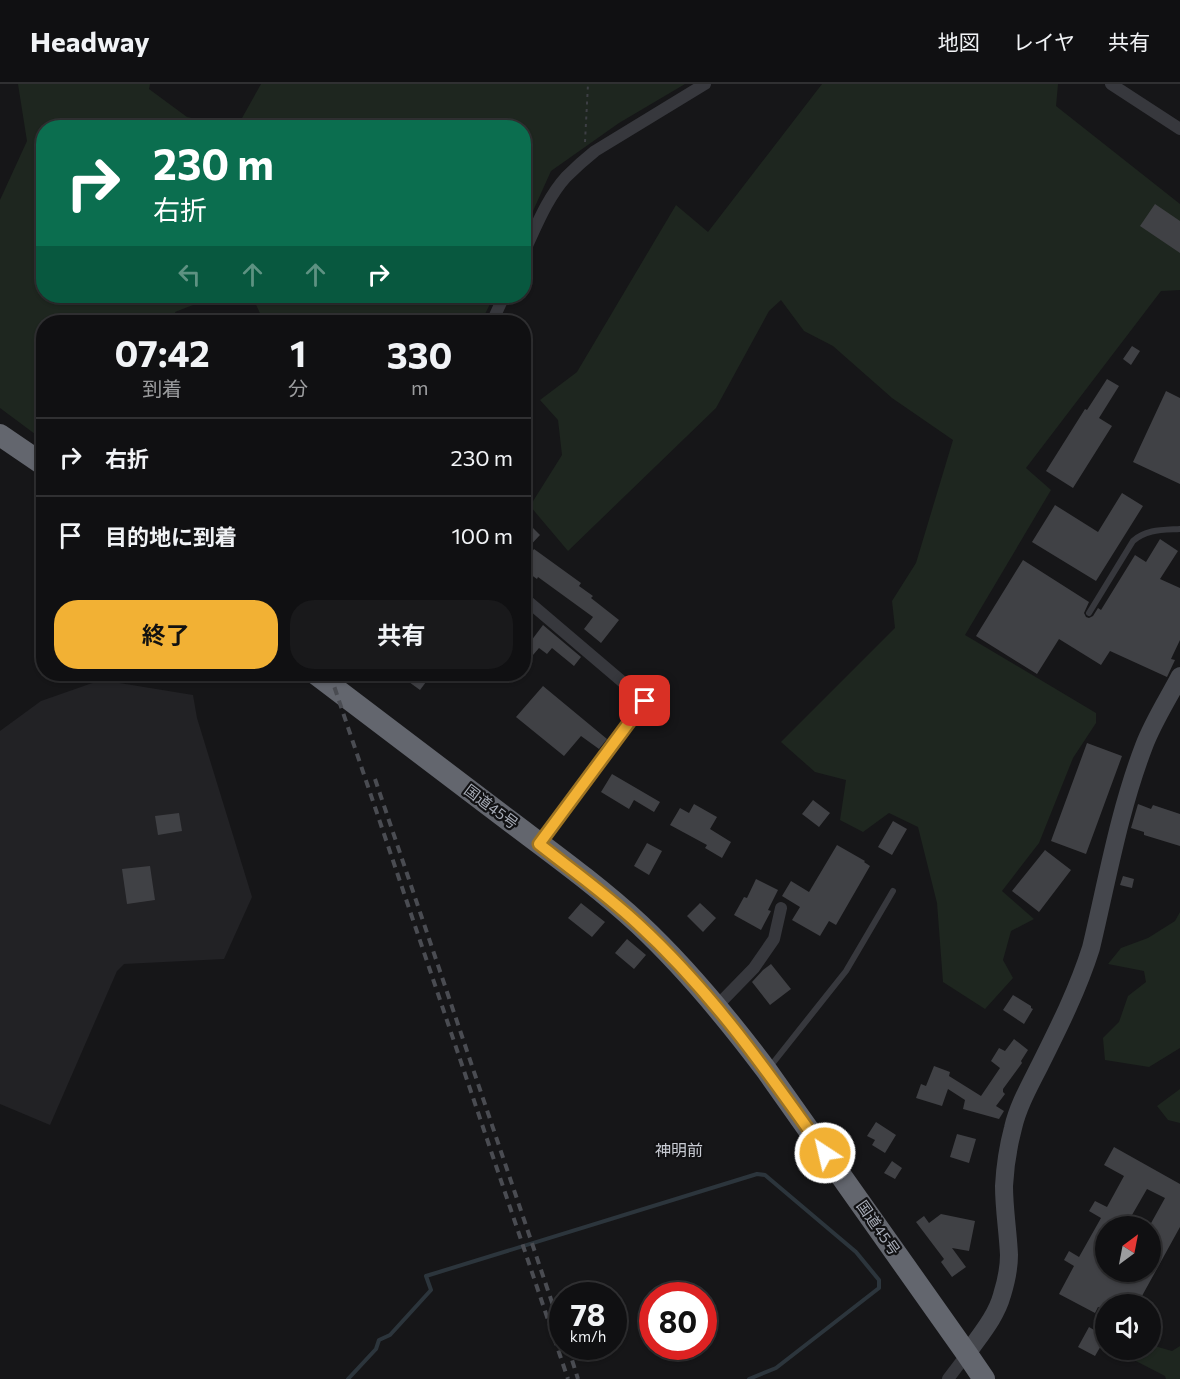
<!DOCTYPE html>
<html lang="ja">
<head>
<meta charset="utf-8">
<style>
  body { margin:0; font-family:Commissioner,"Noto Sans JP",sans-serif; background:#19191b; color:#f1f3f6; height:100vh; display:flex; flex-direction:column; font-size:22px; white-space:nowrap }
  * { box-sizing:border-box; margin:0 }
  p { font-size:20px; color:#9c9d9f }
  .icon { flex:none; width:33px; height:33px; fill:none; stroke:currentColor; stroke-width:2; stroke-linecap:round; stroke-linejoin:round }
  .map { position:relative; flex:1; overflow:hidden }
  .side { position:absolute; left:36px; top:231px; width:495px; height:366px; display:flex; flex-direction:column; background:#101012; border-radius:24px; box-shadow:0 2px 4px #0004,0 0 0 2px #303032 }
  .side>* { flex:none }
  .top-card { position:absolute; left:36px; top:36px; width:495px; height:183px; border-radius:24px; box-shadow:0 2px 4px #0004,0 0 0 2px #303032; background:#0b6e4f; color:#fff; overflow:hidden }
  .needle { width:39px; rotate:32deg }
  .buttons { position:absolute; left:1095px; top:1132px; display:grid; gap:12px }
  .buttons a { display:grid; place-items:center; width:66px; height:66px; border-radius:50%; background:#101012; box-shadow:0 2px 4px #0004,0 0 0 2px #303032; font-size:30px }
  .speed { position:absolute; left:549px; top:1198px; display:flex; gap:12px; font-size:30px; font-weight:700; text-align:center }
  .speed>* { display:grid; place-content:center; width:78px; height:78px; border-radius:50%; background:#101012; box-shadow:0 2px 4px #0004,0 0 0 2px #303032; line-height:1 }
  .speed small { font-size:15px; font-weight:400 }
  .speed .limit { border:9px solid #d22; background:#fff; color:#111 }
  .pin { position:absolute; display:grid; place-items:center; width:51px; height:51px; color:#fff; margin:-26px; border-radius:12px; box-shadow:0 3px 9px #0006 }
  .me { position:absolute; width:66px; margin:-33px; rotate:325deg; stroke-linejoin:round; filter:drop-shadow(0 0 4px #0008) }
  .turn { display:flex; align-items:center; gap:21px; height:126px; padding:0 18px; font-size:27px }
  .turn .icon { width:78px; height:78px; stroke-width:2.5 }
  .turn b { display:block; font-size:42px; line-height:51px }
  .lanes { display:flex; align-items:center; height:57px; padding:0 18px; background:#0003; justify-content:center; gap:30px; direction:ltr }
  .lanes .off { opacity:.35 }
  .eta { display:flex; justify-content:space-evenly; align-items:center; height:102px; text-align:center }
  .eta b { font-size:36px; font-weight:700; line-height:42px }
  .action { display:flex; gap:12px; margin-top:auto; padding:12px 18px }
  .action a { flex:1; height:69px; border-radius:24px; background:#f2b134; color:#111; font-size:24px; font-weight:700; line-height:69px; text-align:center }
  .action a+a { background:#19191b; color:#f1f3f6 }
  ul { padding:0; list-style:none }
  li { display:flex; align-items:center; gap:18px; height:78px; padding:0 18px; border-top:2px solid #303032 }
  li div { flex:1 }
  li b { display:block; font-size:22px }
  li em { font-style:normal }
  header { display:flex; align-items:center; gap:36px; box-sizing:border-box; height:84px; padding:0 30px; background:#101012; border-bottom:2px solid #303032 }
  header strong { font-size:28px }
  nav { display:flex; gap:33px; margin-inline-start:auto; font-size:21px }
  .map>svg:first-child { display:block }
  .built { fill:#222225 }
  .green { fill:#1e261f }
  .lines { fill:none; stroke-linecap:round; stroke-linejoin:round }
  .stream { stroke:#2c353c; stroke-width:4 }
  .building { fill:#404145; fill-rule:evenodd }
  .path { stroke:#3d3f44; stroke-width:2; stroke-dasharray:3 4.5; stroke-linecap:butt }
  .lane { stroke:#37383d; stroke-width:6 }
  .street { stroke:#37383d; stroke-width:12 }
  .secondary { stroke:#45474d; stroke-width:18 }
  .highway { stroke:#63666e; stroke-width:22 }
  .rail { stroke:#4a4c52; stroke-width:4; stroke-dasharray:8 6; stroke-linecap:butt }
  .route-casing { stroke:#9d7322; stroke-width:15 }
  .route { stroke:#f2b134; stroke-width:10 }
  .labels { text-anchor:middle; stroke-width:4.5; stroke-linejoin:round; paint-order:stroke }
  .street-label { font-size:15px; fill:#a8adb8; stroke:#111113 }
  .neighbourhood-label { font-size:16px; fill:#c9ccd4; stroke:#111113 }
</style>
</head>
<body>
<header>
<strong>Headway</strong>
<nav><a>地図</a><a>レイヤ</a><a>共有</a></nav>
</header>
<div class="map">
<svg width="1180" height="1295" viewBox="0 0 1180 1295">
  <rect width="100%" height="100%" fill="#161618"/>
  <!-- built -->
  <path class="built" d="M101 596 193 611 197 634 252 813 224 875 124 880 117 887 50 1041 0 1020V647L41 617Z"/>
  <!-- green -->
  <path class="green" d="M18 0H150L149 5 187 33 233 43 44 44V212H216L175 228 179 238H44L43 356 0 324V116L27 57Z
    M261 0H685L619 39 551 87 524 147V44L237 43Z
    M822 0H1058L1056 22 1180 120V206L1161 207 1026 384 1051 406 965 551 1096 629V639L1073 674 1039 759 1002 807 1034 835 1011 847 1003 876 1013 894 985 925 943 898 937 819 918 743 889 729 863 748 840 736 846 696 815 688 781 658 895 544 892 517 916 479 953 356 892 314 833 262 804 247 781 216 769 227 716 324 568 467 530 422 562 371 558 336 540 316 577 288 676 121 708 148Z
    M252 212H494L481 238H264Z
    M1180 828V964L1149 983 1105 976 1103 954 1119 938 1128 912 1146 898 1144 887 1108 880 1121 864 1148 854 1175 837Z
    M1180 1005V1039L1168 1036 1157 1022Z
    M1151 1261 1172 1267 1180 1262V1295H1166L1165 1292 1132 1275 1142 1266H1150Z"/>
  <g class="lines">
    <!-- stream -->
    <path class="stream" d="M348 1295 376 1265 379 1256 390 1251 431 1206 426 1192 757 1090 765 1091 856 1168 879 1196V1204L776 1284 749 1295"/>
  </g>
  <!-- building -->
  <path class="building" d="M1155 120 1180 137V169L1140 142Z
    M1132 262 1140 267 1131 281 1123 275Z
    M1107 295 1119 302 1099 334 1112 342 1073 404 1046 387 1085 325 1087 326Z
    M1166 307 1180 314V400L1133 378Z
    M1122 409 1143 422 1096 497 1032 458 1055 421 1098 448Z
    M524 435 540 451 524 468Z
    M1160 455 1178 467 1160 495 1180 504V556L1171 575 1175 576 1167 593 1110 567 1101 581 1059 555 1037 590 976 552 1023 476 1089 518 1084 529 1086 533 1089 534 1093 532 1098 524 1101 526 1135 471 1146 478Z
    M534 465 581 499 579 502 593 512 591 514 619 536 601 559 584 545 593 533 538 493 537 495 524 486V479Z
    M543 541 581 573 574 582 552 564 547 570 539 564 533 571 525 565Z
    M415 590H432L420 606 409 598Z
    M543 602 607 655 599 665 581 652 564 672 516 633Z
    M1087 659 1122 672 1086 770 1051 757Z
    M612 690 660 718 654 728 634 716 629 725 601 708Z
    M813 716 830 729 819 743 802 730Z
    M694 720 717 733 710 745 731 758 722 774 705 764 707 761 670 741 680 724 689 729Z
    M1138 720 1151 725 1153 721 1180 730V762L1144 751V748L1131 744Z
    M179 729 182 747 158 751 155 732Z
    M893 737 907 745 892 771 878 763Z
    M647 759 662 767 649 791 634 782Z
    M837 761 865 777 864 778 870 782 836 841 829 837 820 852 792 836 800 823 782 812 791 797 809 808Z
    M1045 766 1071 786 1039 828 1012 807Z
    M150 782 155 816 127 820 122 785Z
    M1123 792 1134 795 1132 804 1120 801Z
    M756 795 778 806 768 826 771 827 761 846 734 831 744 813 747 814Z
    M581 819 605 838 592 853 568 834Z
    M700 819 716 834 703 848 687 832Z
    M627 855 646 871 634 885 615 869Z
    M771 880 791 905 770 921 752 898 763 886Z
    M1013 911 1031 922V924L1033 925 1024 940 1003 926Z
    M1014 955 1028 966 1021 977 1022 979 1003 1005V1008L1005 1010 996 1022 1004 1027 999 1035 963 1025 965 1016 948 1005 942 1022 916 1014 921 1000 926 1002 934 982 950 988 949 992 981 1012 1000 984 991 977 999 964 1005 967Z
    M876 1038 896 1051 885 1069 872 1061 875 1056 867 1052Z
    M957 1050 976 1055 969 1079 950 1073Z
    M1114 1063 1180 1100V1143L1137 1221H1106V1226L1098 1223 1095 1229 1059 1210 1074 1182 1064 1176 1069 1167 1079 1173 1101 1134 1089 1127 1095 1117 1107 1123 1124 1092 1104 1081ZM1147 1105 1165 1114 1150 1141 1132 1131ZM1106 1143H1150V1188H1124L1120 1196 1106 1188Z
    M892 1077 902 1084 895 1095 884 1089Z
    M941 1130 975 1137 969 1167 952 1164 966 1183 952 1193 941 1178 944 1175 916 1138 924 1132 929 1139Z
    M1089 1243 1106 1253 1095 1272 1078 1263Z"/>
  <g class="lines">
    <!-- path -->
    <path class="path" d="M585 58 588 0"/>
    <!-- lane -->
    <path class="lane" d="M1089 529 1133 457C1146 445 1163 446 1180 445
      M769 984 846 887 893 807"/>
    <!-- street -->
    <path class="street" d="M1111 0 1180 45
      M524 168C536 143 547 114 566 93 575 84 585 75 595 67L705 0
      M492 238 504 212
      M524 514 645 617 539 760
      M717 922 754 884 774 855 781 824
      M948 1295 967 1270"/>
    <!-- secondary -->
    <path class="secondary" d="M967 1270C980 1251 996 1233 1002 1211 1006 1198 1009 1184 1009 1171 1008 1148 1004 1125 1004 1102 1005 1083 1008 1063 1013 1044 1018 1022 1030 1001 1040 981 1059 943 1078 905 1091 864 1107 797 1119 727 1144 662 1153 638 1168 615 1180 592"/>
    <!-- highway -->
    <path class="highway" d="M0 351 44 381
      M316 590C380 638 443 687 507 735 552 769 598 802 639 840 687 885 728 935 767 987L967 1270 984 1295"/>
    <!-- rail -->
    <path class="rail" d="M330 590 568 1295
      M375 695 562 1248
      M568 1263 578 1295"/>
  </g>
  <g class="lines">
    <!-- route casing -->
    <g class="route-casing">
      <path id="route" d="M645 617 539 760C572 786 607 811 638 840 712 908 768 988 825 1069"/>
    </g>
    <!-- route -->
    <use href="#route" class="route"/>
  </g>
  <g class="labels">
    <!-- street labels -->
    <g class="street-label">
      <text transform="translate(491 723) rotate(37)" y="5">国道45号</text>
      <text transform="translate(878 1144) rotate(55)" y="5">国道45号</text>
    </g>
    <!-- neighbourhood labels -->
    <g class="neighbourhood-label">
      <text x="679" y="1072">神明前</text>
    </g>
  </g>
</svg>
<div class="buttons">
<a><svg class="needle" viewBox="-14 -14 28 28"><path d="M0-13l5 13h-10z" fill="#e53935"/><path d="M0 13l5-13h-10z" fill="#9c9d9f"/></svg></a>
<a><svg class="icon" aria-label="sound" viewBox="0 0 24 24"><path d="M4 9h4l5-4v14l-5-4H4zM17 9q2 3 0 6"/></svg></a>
</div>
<div class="speed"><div>78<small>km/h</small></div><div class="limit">80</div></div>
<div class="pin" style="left:645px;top:617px;background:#d93025"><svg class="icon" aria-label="arrive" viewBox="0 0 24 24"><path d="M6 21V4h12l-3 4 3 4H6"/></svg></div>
<svg class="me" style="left:825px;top:1069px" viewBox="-20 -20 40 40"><circle r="17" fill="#f2b134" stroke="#fff" stroke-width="3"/><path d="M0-11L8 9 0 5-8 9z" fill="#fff"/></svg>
<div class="top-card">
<div class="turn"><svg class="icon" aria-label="right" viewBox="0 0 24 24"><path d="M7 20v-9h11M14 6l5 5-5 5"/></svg><div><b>230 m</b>右折</div></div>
<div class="lanes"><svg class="icon off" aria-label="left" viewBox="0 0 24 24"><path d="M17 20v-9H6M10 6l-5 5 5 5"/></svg><svg class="icon off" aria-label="ahead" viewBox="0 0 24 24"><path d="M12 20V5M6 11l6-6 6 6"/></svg><svg class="icon off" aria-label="ahead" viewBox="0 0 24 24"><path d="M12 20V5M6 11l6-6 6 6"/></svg><svg class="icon" aria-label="right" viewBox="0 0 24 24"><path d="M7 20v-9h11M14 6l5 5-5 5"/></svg></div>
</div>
<section class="side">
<div class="eta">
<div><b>07:42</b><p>到着</p></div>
<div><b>1</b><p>分</p></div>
<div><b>330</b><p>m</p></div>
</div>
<ul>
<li><svg class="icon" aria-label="right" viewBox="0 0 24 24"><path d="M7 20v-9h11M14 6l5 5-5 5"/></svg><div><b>右折</b></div><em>230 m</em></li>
<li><svg class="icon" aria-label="arrive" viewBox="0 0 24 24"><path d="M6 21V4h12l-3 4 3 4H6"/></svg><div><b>目的地に到着</b></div><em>100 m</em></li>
</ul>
<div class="action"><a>終了</a><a>共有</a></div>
</section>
</div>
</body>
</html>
